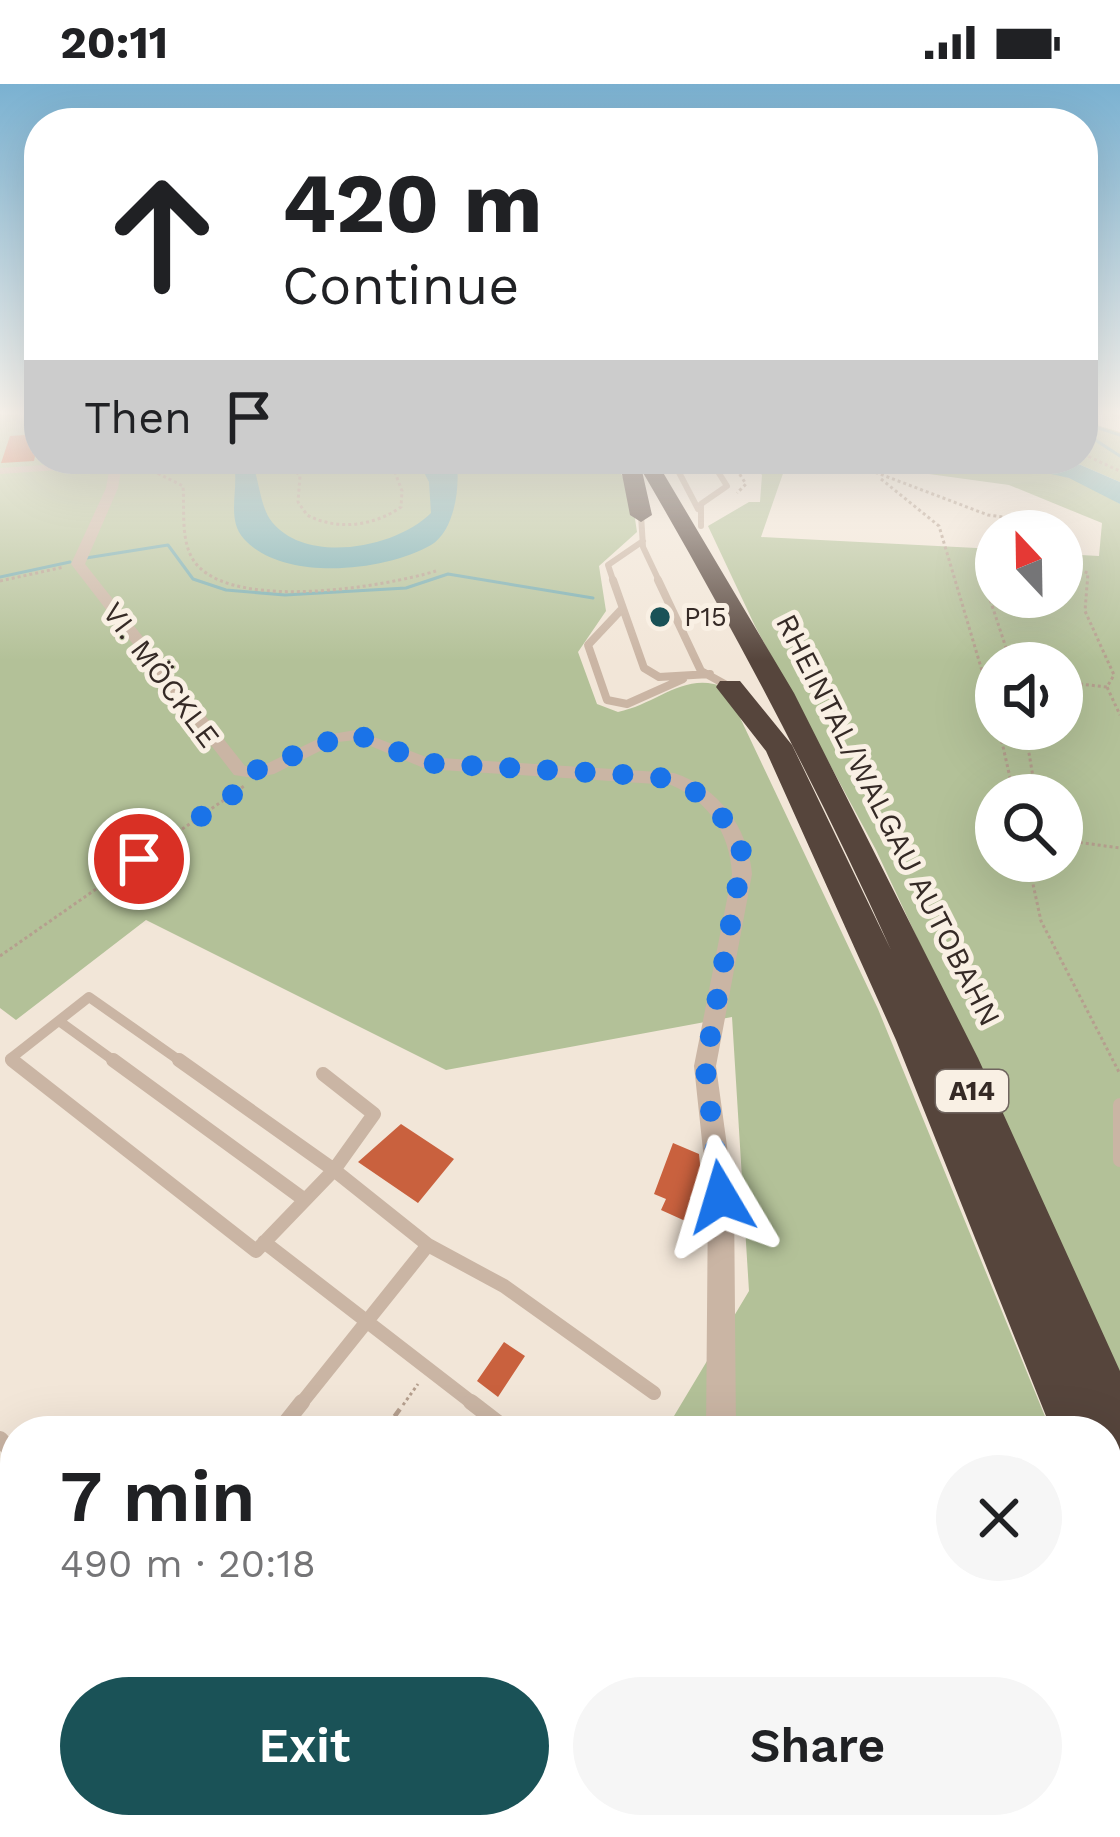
<!DOCTYPE html>
<html lang="en">
<head>
<meta charset="utf-8">
<style>
  body { margin:0; font-family:"Work Sans",sans-serif; background:#f6f6f6; color:#202124; height:100vh; display:flex; flex-direction:column; font-size:45px; white-space:nowrap }
  * { box-sizing:border-box; margin:0 }
  p { font-size:39px; color:#757577 }
  .icon { flex:none; width:66px; height:66px; fill:none; stroke:currentColor; stroke-width:2; stroke-linecap:round; stroke-linejoin:round }
  .map { position:relative; flex:1; overflow:hidden }
  .details { position:absolute; left:0px; top:1332px; width:1122px; height:423px; display:flex; flex-direction:column; background:#fff; border-radius:48px 48px 0 0; box-shadow:0 12px 48px #0002 }
  .details>* { flex:none }
  .top-card { position:absolute; left:24px; top:24px; width:1074px; height:366px; border-radius:48px; box-shadow:0 12px 48px #0002; background:#fff; color:#202124; overflow:hidden }
  .needle { width:78px; rotate:338deg }
  .buttons { position:absolute; left:975px; top:426px; display:grid; gap:24px }
  .buttons a { display:grid; place-items:center; width:108px; height:108px; border-radius:50%; background:#fff; box-shadow:0 12px 48px #0002; font-size:60px }
  .pin { position:absolute; display:grid; place-items:center; width:102px; height:102px; color:#fff; margin:-51px; border:6px solid #fff; border-radius:50%; box-shadow:0 3px 12px #0007 }
  .me { position:absolute; width:132px; margin:-66px; rotate:353deg; stroke-linejoin:round; filter:drop-shadow(0 0 9px #0008) }
  .turn { display:flex; align-items:center; gap:42px; height:252px; padding:0 60px; font-size:54px }
  .turn .icon { width:156px; height:156px; stroke-width:2.5 }
  .turn b { display:block; font-size:84px; line-height:102px }
  .then { display:flex; align-items:center; height:114px; padding:0 60px; background:#0003; gap:24px; font-size:45px }
  .round { display:grid; place-items:center; flex:none; width:126px; height:126px; border-radius:63px; background:#f6f6f6 }
  .headline { display:flex; align-items:center; justify-content:space-between; height:204px; padding:0 60px }
  h1 { font-size:72px; font-weight:600; line-height:90px }
  .primary-button { display:flex; gap:24px; margin-top:auto; padding:24px 60px }
  .primary-button a { flex:1; height:138px; border-radius:72px; background:#1a5257; color:#fff; font-size:48px; font-weight:600; line-height:138px; text-align:center }
  .primary-button a+a { background:#f6f6f6; color:#202124 }
  .status { display:flex; justify-content:space-between; align-items:center; height:84px; padding:0 60px; background:#fff; direction:ltr }
  .status svg { height:33px; fill:currentColor }
  .map>svg:first-child { display:block }
  .green { fill:#b3c198; fill-rule:evenodd }
  .water { fill:#76acaf }
  .lines { fill:none; stroke-linecap:round; stroke-linejoin:round }
  .stream { stroke:#76acaf; stroke-width:3 }
  .building { fill:#c9613e }
  .path-far1 { stroke:#b59f8e; stroke-width:3; stroke-dasharray:3 3; stroke-linecap:butt }
  .path { stroke:#b59f8e; stroke-width:4.5; stroke-dasharray:9 9; stroke-linecap:butt }
  .lane-far4 { stroke:#cab5a4; stroke-width:6 }
  .lane-far3 { stroke:#cab5a4; stroke-width:8 }
  .lane-far2 { stroke:#cab5a4; stroke-width:10 }
  .lane-far1 { stroke:#cab5a4; stroke-width:14 }
  .lane { stroke:#cab5a4; stroke-width:16 }
  .street { fill:#cab5a4; fill-rule:evenodd }
  .highway { fill:#56453c; fill-rule:evenodd }
  .route { stroke:#1a73e8; stroke-width:21; stroke-dasharray:0 37.8 }
  .poi-dot { fill:#1a5257; stroke:#f9f0e4; stroke-width:4.5 }
  .labels { text-anchor:middle; stroke-width:10; stroke-linejoin:round; paint-order:stroke }
  .far-poi-label { font-size:27px; fill:#352a26; stroke:#f9f0e4; text-anchor:start }
  .shield { fill:#f9f0e4; stroke:#70655f; stroke-width:3 }
  .shield-label { font-size:27px; font-weight:bold; fill:#352a26 }
  .street-label { font-size:30px; fill:#352a26; stroke:#f9f0e4 }
</style>
</head>
<body>
<div class="status"><b>20:11</b><svg viewBox="0 0 49 12"><path d="M0 12V9h3v3zM5 12V6h3v6zM10 12V3h3v9zM15 12V0h3v12zM26 1h20v11H26zM47 4h2v5h-2z"/></svg></div>
<div class="map">
<svg width="1120" height="1753" viewBox="0 0 1120 1753">
  <rect width="100%" height="100%" fill="#f2e6d8"/>
  <!-- green -->
  <path class="green" d="M0 331H39V375H613L631 408 637 448 599 482 606 527 578 568 597 620 618 628C658 620 685 586 726 604L878 925 1051 1347H665L749 1207 732 933 446 986 146 836 16 936 0 924Z
    M1083 337 1120 348V398L1067 375H1083Z
    M749 375H788L761 453 996 465V513H1062V470L1099 472 1102 439 1009 401 820 375C919 375 1034 360 1120 420V1288L876 766 755 542 708 442 749 418H760L762 391ZM996 579H1062V645H996ZM996 711H1062V777H996Z
    M1107 1511 1120 1548V1753H423L431 1740H1107Z"/>
  <!-- water -->
  <path class="water" d="M232 375H250C260 394 259 422 272 438 307 481 396 464 431 429L429 398 417 375H456C461 400 455 447 431 461 384 488 283 498 244 455 224 433 242 400 232 375Z
    M984 375H1067L1120 398V420L1069 394Z"/>
  <g class="lines">
    <!-- stream -->
    <path class="stream" d="M1083 339 1120 351
      M1083 348 1120 372
      M86 474 168 461 193 495 226 506 285 511 406 504 448 490 593 514
      M0 493 70 478"/>
  </g>
  <!-- building -->
  <path class="building" d="M39 350 34 377 1 379 10 352Z
    M401 1040 454 1075 418 1119 358 1078Z
    M673 1059 699 1070 701 1090 690 1114 703 1120V1145L661 1126 666 1115 654 1110Z
    M504 1258 525 1272 498 1313 477 1297Z"/>
  <g class="lines">
    <!-- path-far1 -->
    <path class="path-far1" d="M27 349 39 346
      M1083 370 1120 387
      M284 375 300 392 298 418 307 431C337 447 374 442 401 423L402 407 390 375
      M730 375 746 400 737 409
      M131 376 183 402C185 426 179 464 199 483 242 526 383 503 436 487
      M864 384 988 431 1033 437
      M881 395 939 442 996 634
      M996 475H987L980 485 1011 579
      M1062 480 1088 489 1085 527 1114 591 1107 603 1120 631
      M0 497 64 483
      M1062 598 1107 603
      M999 645 1014 711
      M1025 645 1036 711
      M1062 756 1120 764
      M1028 777 1041 837 1120 990
      M0 872 244 702
      M403 1321 418 1300"/>
    <!-- path -->
    <path class="path" d="M384 1347 405 1318"/>
    <!-- lane-far4 -->
    <path class="lane-far4" d="M672 375 698 425
      M0 387 117 379
      M641 431 643 463 660 499
      M701 442V420L727 402 710 375
      M614 499 608 481 643 457"/>
    <!-- lane-far3 -->
    <path class="lane-far3" d="M613 496 644 584 659 593 710 590
      M658 496 701 587 730 603
      M621 526 588 561 607 616 627 620 683 595"/>
    <!-- lane-far2 -->
    <path class="lane-far2" d="M59 937 117 979
      M16 979 10 975 89 913 183 979"/>
    <!-- lane-far1 -->
    <path class="lane-far1" d="M12 976 256 1167 334 1086 179 976
      M113 976 302 1114
      M323 990 374 1030 334 1086 428 1161 504 1202 654 1309
      M1120 1021V1076
      M264 1158 475 1321
      M300 1321 428 1161"/>
    <!-- lane -->
    <path class="lane" d="M471 1318 506 1345
      M279 1347 302 1318
      M0 1355 15 1371
      M0 1580 15 1598
      M0 1698 15 1679
      M142 1740 154 1753"/>
    <!-- street -->
    <path class="street" d="M1112 331H1120V335Z
      M111 375H123L118 404 85 480 245 682 264 681 326 651 356 646 426 673 674 689C719 704 748 743 752 790L716 982 734 1113 736 1347H706L708 1113 694 982 732 790C730 750 709 717 671 701L426 685 356 656 338 658 274 690 254 694 234 691 71 480 106 404Z
      M674 1740H710L708 1753H672Z"/>
    <!-- highway -->
    <path class="highway" d="M635 375H655L794 609 978 974 1120 1287V1370L1107 1365V1347H1052L896 956 766 667 716 603 720 597H740L792 661 891 866C817 702 733 543 642 387L652 431 641 438 630 431 621 385 638 381Z
      M1107 1396 1120 1401V1484L1107 1479Z"/>
  </g>
  <!-- sky -->
  <linearGradient id="sky" x2="0" y2="1"><stop stop-color="#7ab1d1"/><stop offset="0.57" stop-color="#f9f4ed"/><stop offset="1" stop-color="#f9f4ed" stop-opacity="0"/></linearGradient>
  <rect width="1120" height="577" fill="url(#sky)"/>
  <g class="lines">
    <!-- route -->
    <path class="route" d="M139 775 244 703 249 689 345 651H358L426 679 650 692C697 698 725 727 743 771L705 982 721 1113"/>
  </g>
  <!-- markers -->
  <circle class="poi-dot" cx="660" cy="533" r="12"/>
  <g class="labels">
    <!-- far-poi labels -->
    <g class="far-poi-label">
      <text x="684" y="542">P15</text>
    </g>
    <!-- shield labels -->
    <rect class="shield" x="936" y="986" width="72" height="42" rx="9"/>
    <g class="shield-label">
      <text x="972" y="1016">A14</text>
    </g>
    <!-- street labels -->
    <g class="street-label">
      <text transform="translate(161 591) rotate(53)" y="10">VI. MÖCKLE</text>
      <text transform="translate(888 736) rotate(63)" y="10">RHEINTAL/WALGAU AUTOBAHN</text>
    </g>
  </g>
</svg>
<div class="buttons">
<a><svg class="needle" viewBox="-14 -14 28 28"><path d="M0-13l5 13h-10z" fill="#e53935"/><path d="M0 13l5-13h-10z" fill="#757577"/></svg></a>
<a><svg class="icon" aria-label="sound" viewBox="0 0 24 24"><path d="M4 9h4l5-4v14l-5-4H4zM17 9q2 3 0 6"/></svg></a>
<a><svg class="icon" aria-label="search" viewBox="0 0 24 24"><circle cx="10" cy="10" r="6"/><path d="M15 15l6 6"/></svg></a>
</div>
<div class="pin" style="left:139px;top:775px;background:#d93025"><svg class="icon" aria-label="arrive" viewBox="0 0 24 24"><path d="M6 21V4h12l-3 4 3 4H6"/></svg></div>
<svg class="me" style="left:721px;top:1113px" viewBox="-20 -20 40 40"><path d="M0-17L14 15 0 8-14 15z" fill="#1a73e8" stroke="#fff" stroke-width="4"/></svg>
<div class="top-card">
<div class="turn"><svg class="icon" aria-label="ahead" viewBox="0 0 24 24"><path d="M12 20V5M6 11l6-6 6 6"/></svg><div><b>420 m</b>Continue</div></div>
<div class="then">Then<svg class="icon" aria-label="arrive" viewBox="0 0 24 24"><path d="M6 21V4h12l-3 4 3 4H6"/></svg></div>
</div>
<section class="details">
<div class="headline"><div><h1>7 min</h1><p>490 m · 20:18</p></div><a class="round"><svg class="icon" aria-label="close" viewBox="0 0 24 24"><path d="M6 6l12 12M18 6L6 18"/></svg></a></div>
<div class="primary-button"><a>Exit</a><a>Share</a></div>
</section>
</div>
</body>
</html>
